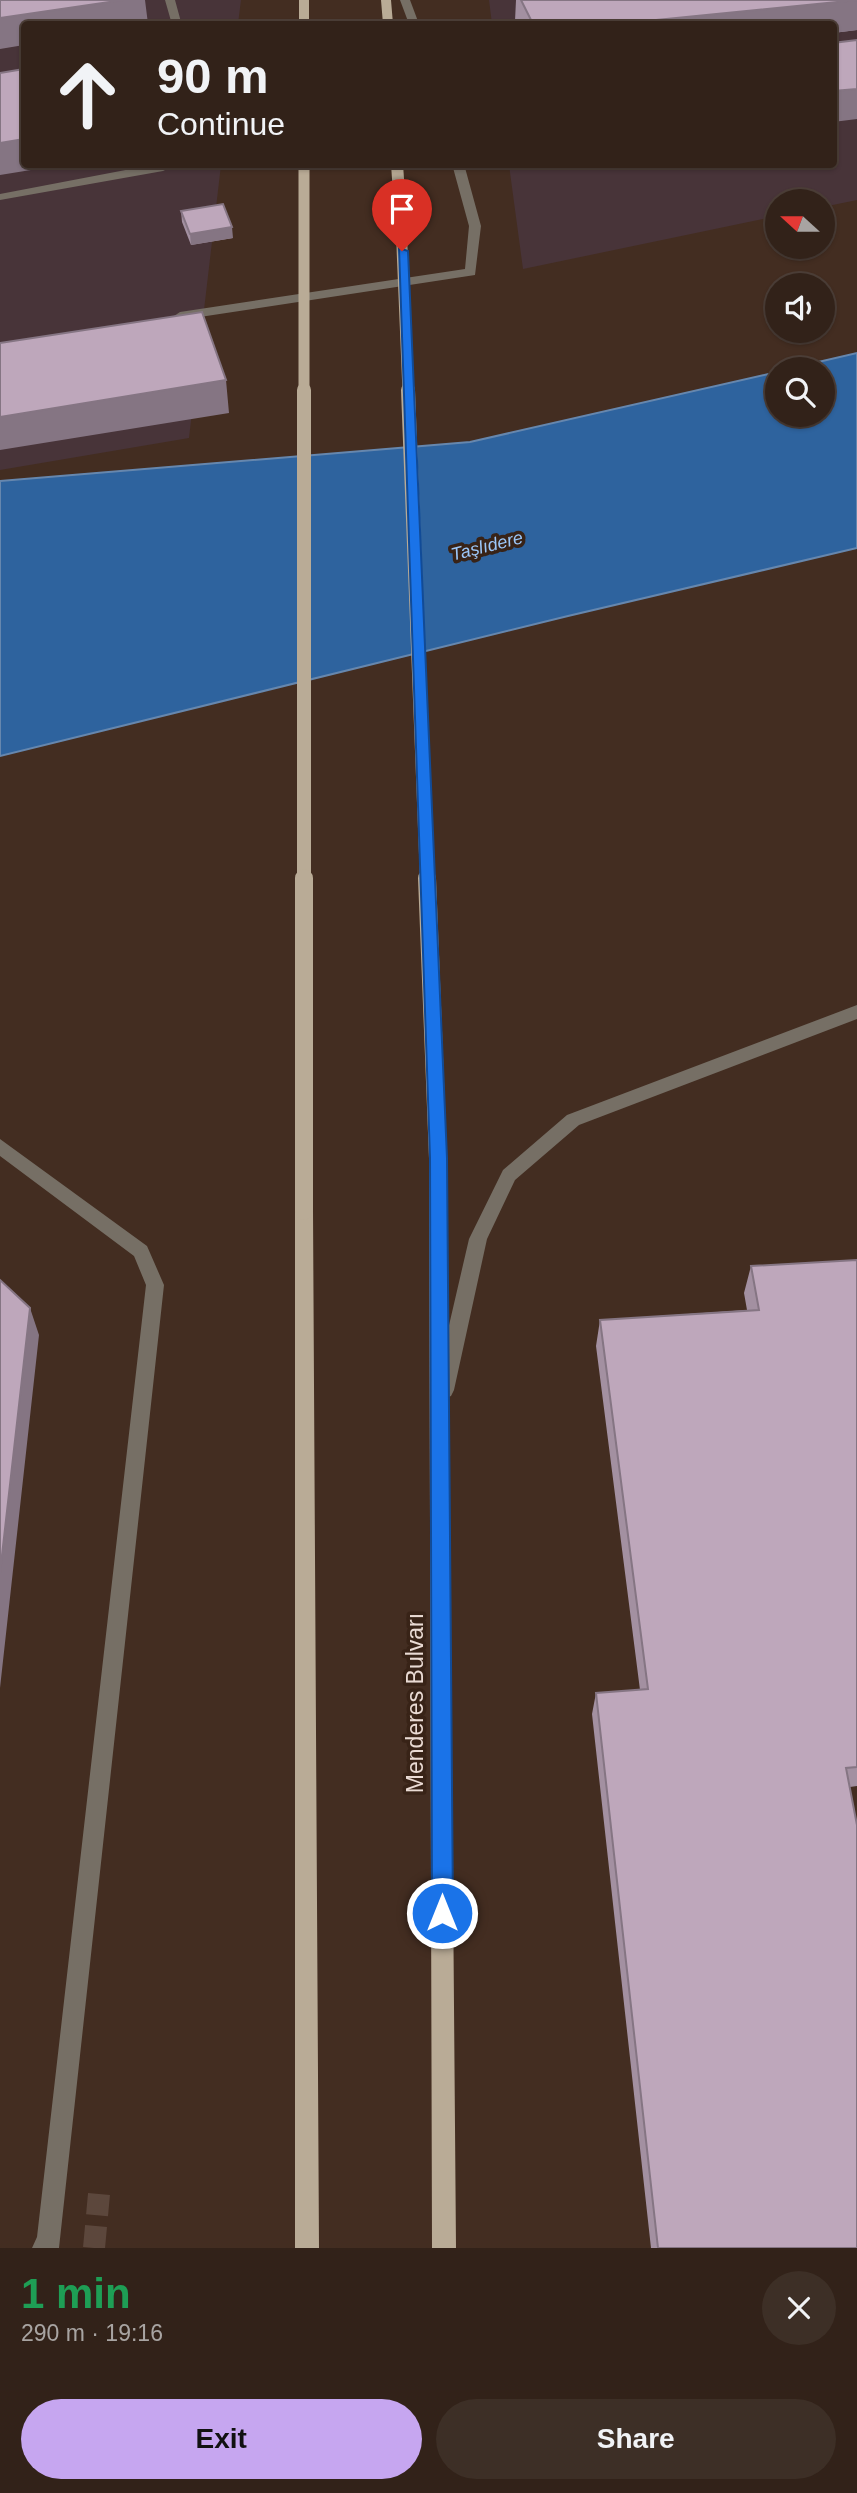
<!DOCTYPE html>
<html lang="en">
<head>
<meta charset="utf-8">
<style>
  body { margin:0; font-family:Arial,sans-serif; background:#3d2f26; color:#f1f3f6; height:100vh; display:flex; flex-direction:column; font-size:26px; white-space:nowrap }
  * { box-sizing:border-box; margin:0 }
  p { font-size:23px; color:#a8a4a2 }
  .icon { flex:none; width:38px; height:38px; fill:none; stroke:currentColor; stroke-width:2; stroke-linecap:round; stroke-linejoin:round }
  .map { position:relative; height:2248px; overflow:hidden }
  .drawer { display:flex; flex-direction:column; background:#322219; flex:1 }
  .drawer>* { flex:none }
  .banner { position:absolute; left:21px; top:21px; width:816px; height:147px; border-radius:7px; box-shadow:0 2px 5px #0004,0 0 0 2px #4d3f38; background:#322219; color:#f1f3f6; overflow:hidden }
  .needle { width:46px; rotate:291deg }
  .buttons { position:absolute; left:765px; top:189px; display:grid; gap:14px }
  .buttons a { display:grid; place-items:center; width:70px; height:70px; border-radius:50%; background:#322219; box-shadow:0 2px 5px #0004,0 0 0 2px #4d3f38; font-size:35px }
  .pin { position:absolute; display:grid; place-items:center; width:60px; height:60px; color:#fff; margin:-72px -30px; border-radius:50% 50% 50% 0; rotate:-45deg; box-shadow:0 0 7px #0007 }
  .pin .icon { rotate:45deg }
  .me { position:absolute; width:77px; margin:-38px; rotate:0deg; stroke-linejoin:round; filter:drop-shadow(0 0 5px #0008) }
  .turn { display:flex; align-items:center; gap:24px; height:147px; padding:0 21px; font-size:32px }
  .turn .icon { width:91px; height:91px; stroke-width:2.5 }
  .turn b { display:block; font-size:49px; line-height:60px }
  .round { display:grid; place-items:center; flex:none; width:74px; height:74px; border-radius:37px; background:#3d2f26 }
  .overview { display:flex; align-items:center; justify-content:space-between; height:119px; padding:0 21px }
  h1 { font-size:42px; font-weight:600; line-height:52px; color:#1e9e55 }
  .action { display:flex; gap:14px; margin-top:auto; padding:14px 21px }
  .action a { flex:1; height:80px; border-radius:42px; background:#c6a6f0; color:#111; font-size:28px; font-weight:600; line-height:80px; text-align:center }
  .action a+a { background:#3d2f26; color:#f1f3f6 }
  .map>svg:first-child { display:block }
  .industrial { fill:#483439 }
  .water { fill:#2e639e; stroke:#6687ae; stroke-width:2 }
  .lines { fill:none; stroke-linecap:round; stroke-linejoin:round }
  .minor-tunnel { stroke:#5c473c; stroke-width:22; stroke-dasharray:22 11; stroke-linecap:butt }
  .minor { fill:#766f65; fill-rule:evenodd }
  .major { fill:#b9ab96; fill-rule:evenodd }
  .major-bridge-far2 { stroke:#b9ab96; stroke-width:11 }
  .major-bridge-far1 { stroke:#b9ab96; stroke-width:14 }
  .major-bridge { stroke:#b9ab96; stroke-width:18 }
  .wall { fill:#a390a1 }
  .shaded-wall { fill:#857583 }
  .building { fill:#bea7bb; stroke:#857583; stroke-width:2 }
  .route { fill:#1a73e8; stroke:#114b97; stroke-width:2 }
  .labels { text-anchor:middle; stroke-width:7; stroke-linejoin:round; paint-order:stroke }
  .far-water-label { font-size:18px; font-style:italic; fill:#9cc7f8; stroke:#382317 }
  .near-street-label { font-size:23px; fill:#eadbd4; stroke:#382317 }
</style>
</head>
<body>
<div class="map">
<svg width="857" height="2248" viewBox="0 0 857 2248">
  <rect width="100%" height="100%" fill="#432d21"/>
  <!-- industrial -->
  <path class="industrial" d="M0 0H241L238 24H24V164L221 165 189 438 0 470Z
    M489 0H857V200L823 207 822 201H777V216L523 269 509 165 833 164V24H492Z"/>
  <!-- water -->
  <path class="water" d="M857 353V548L568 616 0 756V481L470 442 777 372V415H822V369H788Z"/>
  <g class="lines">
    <!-- minor-tunnel -->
    <path class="minor-tunnel" d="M94 2248 99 2194"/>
    <!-- minor -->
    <path class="minor" d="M165 0H175L181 22 179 24H168L171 21Z
      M400 0H410L419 24H409Z
      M157 164H169V168L163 171 0 200V194Z
      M452 164H464L481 226 475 275 180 320 174 316 180 312 465 269 469 226Z
      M857 1005V1019L579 1125 515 1180 487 1239 454 1390 451 1396 444 1399 437 1396 434 1390 469 1239 503 1170 567 1115Z
      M0 1139 147 1246 164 1285 59 2248H32L37 2237 146 1285 134 1256 0 1156Z"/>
    <!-- major -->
    <path class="major" d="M299 0H309V24H299Z
      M381 0H391L393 24H383Z
      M391 164H403L407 223 401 227 395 223Z
      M438 1151 444 1153 447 1158 456 2248H432L429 1158 432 1153Z
      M304 1203 310 1206 313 1211 319 2248H295V1211L298 1206Z"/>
    <!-- major-bridge-far2 -->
    <path class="major-bridge-far2" d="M304 164V392
      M401 223 408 392"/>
    <!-- major-bridge-far1 -->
    <path class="major-bridge-far1" d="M304 390V880
      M408 390 427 880"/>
    <!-- major-bridge -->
    <path class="major-bridge" d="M304 878V1211
      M427 878 438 1158"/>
  </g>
  <!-- wall -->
  <path class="wall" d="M516 0H857V30L833 33V24H517L515 21Z
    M181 211 233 238 191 245 182 222Z
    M857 1260V1786L850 1787 857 2248H651L592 1714 596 1693 640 1690 596 1346 600 1320 747 1310 744 1293 751 1266Z"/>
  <!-- shaded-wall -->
  <path class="shaded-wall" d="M123 0H145L148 24H24V45L0 49V18Z
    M857 0V30L833 33V24H616Z
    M857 89V119L833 122V91Z
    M24 139V164H68L0 175V143Z
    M232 227 233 238 191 245 190 234Z
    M226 380 229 413 0 450V417Z
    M30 1308 39 1335 0 1688V1573Z"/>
  <!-- building -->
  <path class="building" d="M0 0H123L0 18Z
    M521 0H857L616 24H533Z
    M857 40V89L833 91V43Z
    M24 69V139L0 143V73Z
    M223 204 232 227 190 234 181 211Z
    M202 312 226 380 0 417V343Z
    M857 1260V1767L846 1768 857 1825V2248H658L596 1693 648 1689 600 1320 759 1310 751 1266Z
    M0 1280 30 1308 0 1573Z"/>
  <!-- route -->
  <path class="route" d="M399 248 408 251 447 1158 453 1913 449 1920 442 1923 435 1920 432 1913 430 1158Z"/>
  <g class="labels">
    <!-- far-water labels -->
    <g class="far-water-label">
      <text transform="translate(487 546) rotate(-14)" y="6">Taşlıdere</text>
    </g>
    <!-- near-street labels -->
    <g class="near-street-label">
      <text transform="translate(415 1703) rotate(-90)" y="8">Menderes Bulvarı</text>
    </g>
  </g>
</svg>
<div class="buttons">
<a><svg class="needle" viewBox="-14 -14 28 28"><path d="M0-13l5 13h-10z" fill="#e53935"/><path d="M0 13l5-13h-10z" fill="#a8a4a2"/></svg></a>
<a><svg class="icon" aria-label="sound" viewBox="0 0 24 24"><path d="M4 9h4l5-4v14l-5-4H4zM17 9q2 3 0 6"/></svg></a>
<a><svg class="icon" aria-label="search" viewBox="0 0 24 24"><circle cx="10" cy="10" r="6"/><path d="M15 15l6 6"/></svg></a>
</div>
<div class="pin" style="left:402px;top:251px;background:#d93025"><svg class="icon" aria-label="arrive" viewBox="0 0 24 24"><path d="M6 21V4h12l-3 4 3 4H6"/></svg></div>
<svg class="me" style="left:442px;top:1913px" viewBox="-20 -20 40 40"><circle r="17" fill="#1a73e8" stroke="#fff" stroke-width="3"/><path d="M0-11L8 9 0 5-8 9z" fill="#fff"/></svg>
<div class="banner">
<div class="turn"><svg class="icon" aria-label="ahead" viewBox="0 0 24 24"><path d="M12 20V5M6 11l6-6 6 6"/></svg><div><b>90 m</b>Continue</div></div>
</div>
</div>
<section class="drawer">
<div class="overview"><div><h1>1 min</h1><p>290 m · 19:16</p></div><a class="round"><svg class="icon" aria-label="close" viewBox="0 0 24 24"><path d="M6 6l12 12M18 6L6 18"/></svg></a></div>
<div class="action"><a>Exit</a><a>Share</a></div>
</section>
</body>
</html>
